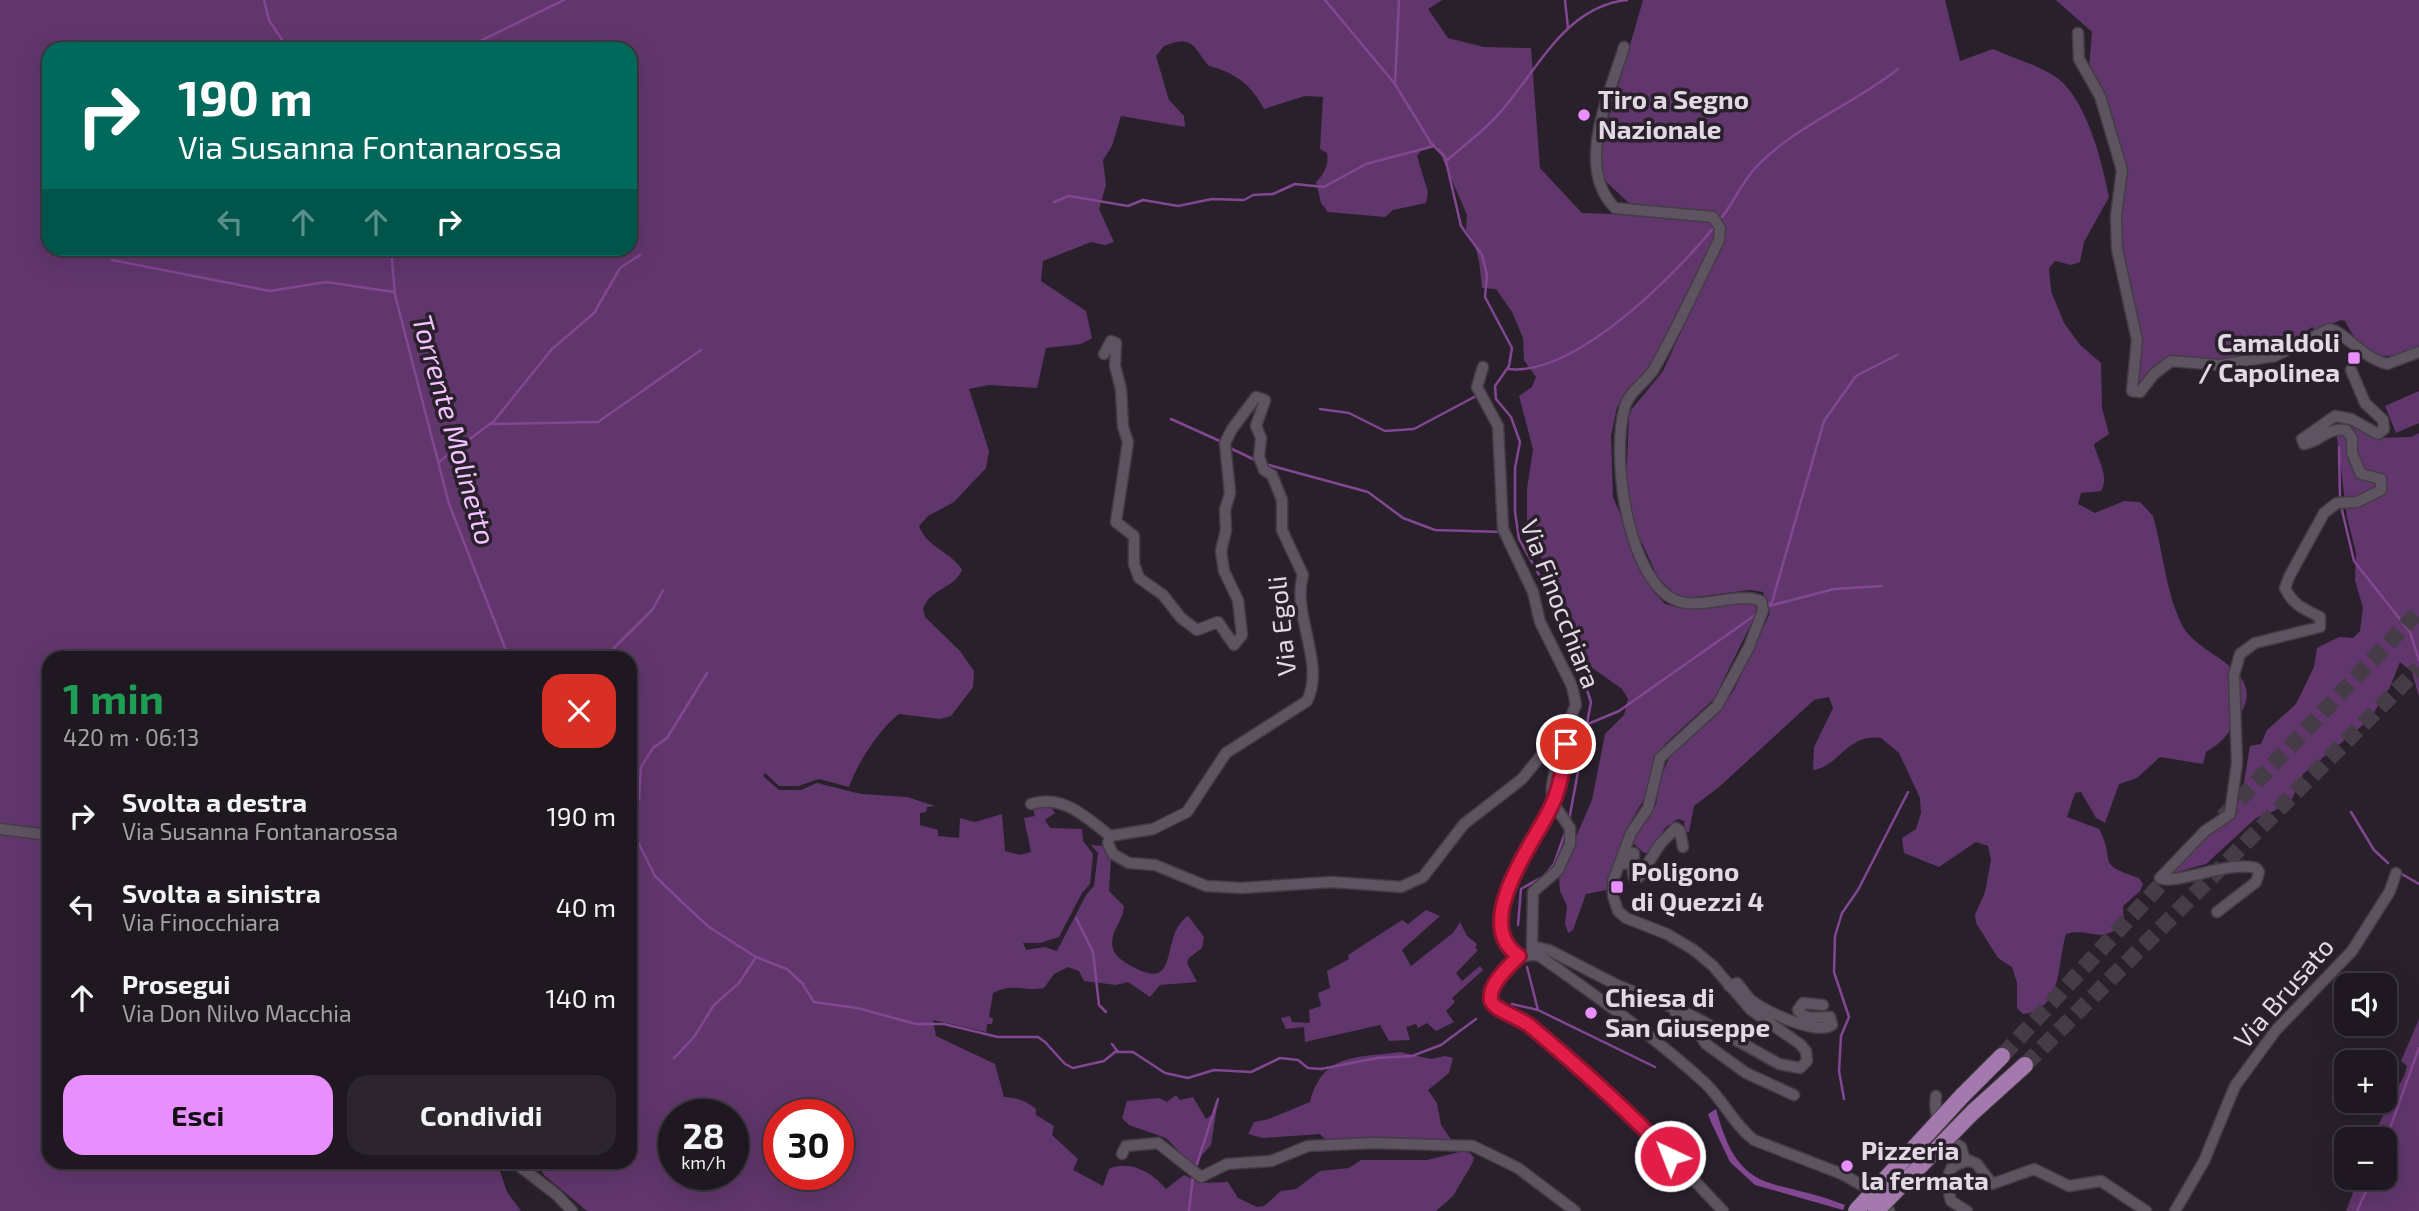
<!DOCTYPE html>
<html lang="it">
<head>
<meta charset="utf-8">
<style>
  body { margin:0; font-family:"Exo 2",sans-serif; background:#2c252e; color:#f1f3f6; height:100vh; display:flex; flex-direction:column; font-size:26px; white-space:nowrap }
  * { box-sizing:border-box; margin:0 }
  p { font-size:23px; color:#a1a0a5 }
  .icon { flex:none; width:38px; height:38px; fill:none; stroke:currentColor; stroke-width:2; stroke-linecap:round; stroke-linejoin:round }
  .map { position:relative; flex:1; overflow:hidden }
  .drawer { position:absolute; left:42px; top:651px; width:595px; height:518px; display:flex; flex-direction:column; background:#1f1821; border-radius:21px; box-shadow:0 7px 28px #0002,0 0 0 2px #3c373f }
  .drawer>* { flex:none }
  .hud { position:absolute; left:42px; top:42px; width:595px; height:214px; border-radius:21px; box-shadow:0 7px 28px #0002,0 0 0 2px #3c373f; background:#00695c; color:#fff; overflow:hidden }
  .controls { position:absolute; left:2334px; top:973px; display:grid; gap:14px }
  .controls a { display:grid; place-items:center; width:63px; height:63px; border-radius:14px; background:#1f1821; box-shadow:0 7px 28px #0002,0 0 0 2px #3c373f; font-size:35px }
  .speed { position:absolute; left:658px; top:1099px; display:flex; gap:14px; font-size:35px; font-weight:700; text-align:center }
  .speed>* { display:grid; place-content:center; width:91px; height:91px; border-radius:50%; background:#1f1821; box-shadow:0 7px 28px #0002,0 0 0 2px #3c373f; line-height:1 }
  .speed small { font-size:18px; font-weight:400 }
  .speed .limit { border:10px solid #d22; background:#fff; color:#111 }
  .pin { position:absolute; display:grid; place-items:center; width:60px; height:60px; color:#fff; margin:-30px; border:4px solid #fff; border-radius:50%; box-shadow:0 2px 7px #0007 }
  .me { position:absolute; width:77px; margin:-38px; rotate:317deg; stroke-linejoin:round; filter:drop-shadow(0 0 5px #0008) }
  .turn { display:flex; align-items:center; gap:24px; height:147px; padding:0 21px; font-size:32px }
  .turn .icon { width:91px; height:91px; stroke-width:2.5 }
  .turn b { display:block; font-size:49px; line-height:60px }
  .lanes { display:flex; align-items:center; height:66px; padding:0 21px; background:#0003; justify-content:center; gap:35px; direction:ltr }
  .lanes .off { opacity:.35 }
  .round { display:grid; place-items:center; flex:none; width:74px; height:74px; border-radius:21px; background:#2c252e }
  .headline { display:flex; align-items:center; justify-content:space-between; height:119px; padding:0 21px }
  h1 { font-size:42px; font-weight:700; line-height:52px; color:#1e9e55 }
  .primary-button { display:flex; gap:14px; margin-top:auto; padding:14px 21px }
  .primary-button a { flex:1; height:80px; border-radius:21px; background:#e88eff; color:#111; font-size:28px; font-weight:700; line-height:80px; text-align:center }
  .primary-button a+a { background:#2c252e; color:#f1f3f6 }
  ul { padding:0; list-style:none }
  li { display:flex; align-items:center; gap:21px; height:91px; padding:0 21px }
  li div { flex:1 }
  li b { display:block; font-size:26px }
  li em { font-style:normal }
  .map>svg:first-child { display:block }
  .green { fill:#61366c; fill-rule:evenodd }
  .water { fill:#824791 }
  .lines { fill:none; stroke-linecap:round; stroke-linejoin:round }
  .stream { stroke:#824791; stroke-width:2.5 }
  .highway-tunnel { stroke:#453c47; stroke-width:16; stroke-dasharray:16 8; stroke-linecap:butt }
  .minor-casing { stroke:#443c45; stroke-width:13 }
  .highway-casing { stroke:#443c45; stroke-width:18 }
  .minor { stroke:#5e5361; stroke-width:10 }
  .highway { stroke:#a379ae; stroke-width:16 }
  .minor-bridge-casing { stroke:#443c45; stroke-width:13; stroke-linecap:butt }
  .highway-bridge-casing { stroke:#443c45; stroke-width:18; stroke-linecap:butt }
  .minor-bridge { stroke:#5e5361; stroke-width:10 }
  .highway-bridge { stroke:#a379ae; stroke-width:16 }
  .route-casing { stroke:#92132f; stroke-width:18 }
  .route { stroke:#e11d48; stroke-width:12 }
  .poi-dot { fill:#e88eff; stroke:#29202c; stroke-width:2.5 }
  .labels { text-anchor:middle; stroke-width:7; stroke-linejoin:round; paint-order:stroke }
  .poi-label { font-size:26px; font-weight:bold; fill:#e1dae2; stroke:#29202c; text-anchor:start }
  .street-label { font-size:26px; fill:#e1dae2; stroke:#29202c }
  .water-label { font-size:28px; font-style:italic; fill:#f2c3ff; stroke:#29202c }
</style>
</head>
<body>
<div class="map">
<svg width="2419" height="1211" viewBox="0 0 2419 1211">
  <rect width="100%" height="100%" fill="#29202c"/>
  <!-- green -->
  <path class="green" d="M0 0H1442L1428 9 1448 38 1484 47 1531 48 1540 168 1582 213 1700 217 1714 224 1716 233 1651 367 1617 407 1611 436 1613 497 1653 591 1665 604 1686 609 1749 600 1758 610 1714 699 1665 744 1655 759 1645 797 1624 834 1607 890 1586 894 1573 930 1568 933 1565 923 1567 906 1560 891 1559 876 1592 800 1605 734 1624 715 1628 699 1622 689 1591 667 1571 631 1527 522V489L1533 449 1519 396 1532 387 1536 377 1524 360 1523 338 1512 312 1496 289 1482 288C1480 268 1479 246 1466 230L1467 215 1437 146 1421 151 1417 156 1428 192 1426 203 1393 210 1385 217 1328 212 1321 203 1316 182C1325 173 1329 164 1327 153L1320 149 1323 97 1305 96 1264 109C1252 85 1234 72 1209 66 1193 48 1195 34 1164 46L1156 56 1169 100 1184 116 1185 127 1121 116 1112 146 1103 160 1106 185 1099 209 1114 242 1105 245 1091 242 1043 261 1041 281 1086 311 1092 338 1081 344 1046 348 1037 388 989 385 969 389 989 451 986 468 954 502 928 516 919 526C927 548 952 552 962 570 954 589 930 588 923 609L925 617 960 651 974 671 973 687 951 716 940 719 899 714C879 729 857 764 849 787L819 779 798 786H779L765 773 763 776 779 790H801L817 783 861 794 907 797 935 806 927 807 926 812 920 813V825L938 830V836L959 838 960 818 975 822 1002 814 1005 851 1020 855 1031 852 1024 818 1035 816 1033 808 1058 804 1052 809 1055 813 1045 820 1050 828 1082 829 1083 841 1093 854 1090 884 1082 893 1059 937 1040 943H1023L1026 950 1045 947 1057 951 1086 895 1094 886 1098 853 1091 845 1103 846 1111 859 1109 891 1124 906C1124 919 1112 929 1112 943 1112 950 1117 957 1123 961 1185 1001 1157 936 1188 916L1204 937 1202 948 1189 958 1187 963 1197 982 1160 985 1150 997 1128 982 1116 985 1084 981 1079 971 1068 967 1054 974 1044 988C1022 992 1015 982 993 993L989 1017 993 1018 992 1024H987L986 1032 933 1020 936 1036 995 1064 1004 1097C1018 1098 1025 1100 1036 1109V1115L1054 1126 1052 1135 1078 1159 1073 1170 1103 1186 1109 1169C1130 1159 1153 1173 1166 1189L1184 1175 1200 1183 1228 1182 1238 1198 1257 1207 1264 1206 1281 1191 1296 1189 1320 1171 1349 1168 1361 1160H1427L1463 1151 1470 1153 1474 1158 1472 1164 1453 1196 1436 1211H587L544 1175 536 1162H630V658H49V1162H497L507 1192 521 1211H0ZM49 49H630V248H49ZM674 1115H733V1174H674ZM779 1115H838V1174H779Z
    M1643 0H1945L1960 61 1993 49C2012 58 2035 64 2053 75 2086 95 2102 162 2109 197L2084 242 2080 262 2071 265 2055 261 2049 268 2051 291 2064 323 2080 345 2101 363 2102 408 2109 434 2094 444C2097 459 2110 476 2101 491L2081 493 2078 504 2095 513 2124 501 2140 502 2153 516C2163 551 2166 593 2182 625 2198 657 2267 668 2241 713 2230 731 2224 742 2206 752L2203 764 2160 757 2137 778 2119 784 2105 823 2096 818 2081 792 2075 793 2067 817 2099 829C2117 862 2093 863 2139 878L2143 884 2140 891 2123 906 2124 923C2100 946 2092 927 2066 934 2057 963 2063 1010 2023 1014L2017 1008V983L2012 967 1998 958 1976 923 1975 915 1985 892 1991 860 1988 846 1976 842 1939 867 1904 853 1902 838 1916 829 1921 813 1920 798 1899 753 1881 738C1847 733 1839 767 1813 770L1814 747 1833 708 1829 697 1814 700 1719 787 1694 806 1689 832H1685L1684 821 1678 819 1665 828 1650 852 1644 853 1632 842 1656 805 1660 779 1670 756 1712 719 1734 690 1770 613 1763 592 1750 590 1688 598 1674 593 1658 578 1629 514 1626 488 1629 417 1631 410 1663 371 1723 241 1717 215 1632 206 1600 176 1603 138Z
    M2056 0H2419V348C2380 362 2365 360 2345 321L2341 320 2316 331 2312 327 2279 352 2220 364 2177 359 2137 387 2140 360 2119 253 2120 211 2126 167 2103 94 2089 67 2092 32Z
    M2419 391V423L2396 433 2385 406Z
    M2343 423 2377 438 2411 437 2419 433V697L2412 672 2400 662 2390 687 2369 720 2303 774 2292 799 2274 811 2256 818 2206 864 2170 874 2211 831 2231 818 2242 793 2250 746 2261 744 2267 730 2296 704 2314 667 2317 648 2339 637 2353 638 2360 631 2363 608 2355 580 2356 553 2347 517 2337 437 2338 426Z
    M1426 910 1440 916 1402 950 1411 966 1453 933 1460 922 1467 936 1477 944 1475 948 1478 950 1456 973 1462 981 1480 966 1483 970 1452 998 1455 1002 1446 1011 1454 1022 1436 1031 1427 1023 1418 1028 1416 1024 1406 1027 1410 1040 1389 1041 1380 1025 1305 1042 1304 1027 1286 1029 1281 1018 1290 1016 1292 1022 1310 1023 1309 1010 1321 1006 1318 993 1330 988 1327 971 1349 959 1348 955 1402 920 1408 924Z
    M2419 1019V1211H2346L2353 1193 2349 1185 2353 1178H2385V1139H2371L2404 1076 2407 1066 2401 1061Z
    M1400 1052 1431 1059 1445 1056 1453 1058 1449 1073 1428 1090 1437 1103 1441 1125 1452 1141 1326 1140 1320 1134 1263 1138 1248 1134 1254 1122 1269 1119 1310 1102C1323 1052 1358 1058 1400 1052Z
    M1176 1095 1180 1100 1193 1097 1206 1119 1212 1115 1218 1101 1211 1145 1201 1156 1197 1170 1166 1138 1129 1125 1122 1118 1127 1101 1159 1098 1167 1102Z"/>
  <!-- water -->
  <path class="water" d="M1716 1109C1740 1199 1771 1176 1845 1205L1843 1210 1755 1185 1730 1162 1711 1122 1708 1114Z"/>
  <g class="lines">
    <!-- stream -->
    <path class="stream" d="M264 0 269 20 288 49
      M1325 0 1395 84 1431 143 1445 157 1461 226 1482 255 1487 275 1485 297 1512 348 1509 366 1495 386 1496 399 1511 417 1520 442 1515 468V512L1519 539 1552 598 1560 631 1579 666 1591 702 1569 820
      M1565 0 1568 28
      M464 49 564 0
      M1395 84 1399 0
      M41 91H49
      M1446 161C1461 148 1477 136 1491 122 1534 80 1560 7 1627 0
      M1054 202 1069 196 1128 206 1143 200 1178 206 1212 199 1244 200 1253 195 1273 194 1295 184 1324 187 1366 164 1434 146
      M1719 221C1733 204 1742 182 1756 167 1796 125 1853 105 1898 69
      M391 248 395 295 449 504 509 658
      M112 260 270 291 326 282 394 292
      M1508 369C1575 377 1675 275 1715 226
      M1320 409 1349 413 1385 431 1414 429 1478 395
      M1171 419 1222 442
      M492 424 598 422 701 350
      M2339 447 2340 499
      M1230 448 1255 460
      M440 461 494 421 552 349 594 313 620 268 640 255
      M1265 464 1368 492 1403 518 1435 530 1502 532
      M2341 506 2354 561 2410 632 2419 660
      M1765 607 1834 589 1882 586
      M1766 607 1772 602 1824 421 1856 376 1897 355
      M604 658 653 609 663 590
      M1588 724 1619 711 1758 613
      M630 812 639 799 641 767 653 748 667 738 707 673
      M2351 812 2374 850 2388 863
      M630 826 655 876 683 903 709 927 756 957 787 969 802 983 814 1002 857 1008 916 1024H944L998 1037H1038L1045 1042 1065 1064 1073 1068 1104 1061 1115 1052H1133L1165 1073 1188 1078 1214 1070 1251 1072 1280 1058 1298 1060 1308 1068 1321 1069 1377 1058 1412 1056 1441 1045 1476 1019
      M2400 873 2419 884
      M1076 918 1093 952 1099 1005 1106 1012
      M1518 925 1521 889 1544 876 1554 864 1565 833
      M1527 967 1538 1010
      M1512 1004 1538 1010 1655 1067
      M1112 1044 1118 1052
      M674 1058 694 1037 714 1005 739 983 756 957
      M1844 1099 1839 1071 1841 1036 1849 1017 1834 972 1835 936 1842 913 1858 890 1908 792
      M2385 1142 2419 1048
      M1195 1170 1218 1099
      M1189 1211 1193 1176
      M2357 1211 2372 1178"/>
    <!-- highway-tunnel -->
    <path class="highway-tunnel" d="M2223 817 2419 611
      M2002 1056 2174 870
      M2025 1065 2419 668"/>
    <!-- minor casing -->
    <g class="minor-casing">
      <path id="minor" d="M2078 33 2079 59 2100 96 2122 170 2116 216 2117 249 2137 340 2132 391 2140 392 2154 374 2171 361 2220 365 2275 356 2329 329C2345 332 2361 357 2387 364L2419 352
        M1104 354 1111 341 1116 343 1115 366 1121 389 1123 427 1128 442 1116 522 1134 536V564L1139 578 1163 595 1181 618 1197 630 1218 622 1234 645 1242 635 1238 600 1224 571 1221 551 1226 530 1225 510 1230 493 1225 443 1232 429 1256 397 1265 400 1256 426 1261 438 1259 457 1264 470 1272 475 1282 500V530L1303 575C1291 614 1326 663 1307 701L1226 753 1187 812 1153 829 1110 836 1108 843 1113 854 1129 863 1155 865 1206 886 1242 888 1331 882 1401 887 1423 877 1464 824 1522 779 1548 747
        M1483 367 1477 387 1498 426 1503 529 1533 592 1540 622 1572 686 1576 705 1562 736
        M1031 804C1063 794 1086 817 1110 836
        M0 829 49 835
        M1626 864 1630 854 1634 853 1633 874 1634 878 1639 877 1661 843 1676 828 1680 831 1683 847
        M2217 912 2256 882 2259 872 2256 868C2230 860 2173 886 2160 878L2205 831 2230 814 2237 763 2234 675 2240 654 2255 643 2320 627V617C2304 609 2293 605 2285 588L2289 577 2324 513 2337 503 2357 502 2381 490V479L2361 474 2352 453V438L2346 430C2324 428 2322 441 2304 444L2302 439 2335 416 2351 419 2378 434 2384 429 2383 420 2365 403 2351 370
        M1532 946 1533 892 1558 870 1570 844V828L1553 803 1555 798
        M1532 953V946L1549 950 1617 985 1693 1016 1779 1064 1800 1068 1807 1061 1806 1051 1800 1044 1751 1010 1713 966 1694 950 1667 934 1626 918 1618 911 1613 896V881L1631 833 1648 808 1660 758 1717 706 1749 647 1763 610 1761 601C1733 590 1694 615 1668 596 1626 566 1611 454 1625 406 1629 392 1646 382 1654 369 1678 327 1698 283 1719 240L1720 228 1713 217 1615 208C1574 167 1610 94 1624 47
        M1519 956C1468 923 1537 843 1551 807 1554 801 1551 794 1552 786 1554 772 1558 758 1560 744
        M1729 986 1737 983C1742 988 1745 995 1751 1000 1765 1011 1816 1036 1832 1025L1830 1017C1819 1017 1805 1021 1798 1010L1803 1003 1823 1005
        M1675 1012 1696 1029 1706 1044 1746 1073 1794 1095
        M1936 1096C1933 1116 1944 1139 1961 1147L1965 1160
        M1122 1154 1126 1146 1158 1143 1201 1177 1227 1164 1271 1161 1308 1146 1374 1143 1473 1146 1518 1168 1575 1211
        M514 1162 557 1195 572 1211
        M1723 1211 1637 1120 1618 1106 1573 1061 1520 1018 1494 1007C1483 985 1518 946 1541 957 1597 997 1655 1037 1705 1083 1724 1101 1734 1125 1754 1140L1842 1174 1865 1187 1889 1211
        M1967 1211 1951 1201 1946 1181 1952 1167 1968 1160 1977 1164 1992 1184 2034 1169 2069 1186 2101 1181 2146 1211
        M2175 1211 2204 1161 2235 1086 2276 1030 2352 951 2390 891 2396 873"/>
    </g>
    <!-- highway casing -->
    <g class="highway-casing">
      <path id="highway" d="M1962 1096 2002 1056
        M1973 1112 2025 1065"/>
    </g>
    <!-- minor -->
    <use href="#minor" class="minor"/>
    <!-- highway -->
    <use href="#highway" class="highway"/>
    <!-- minor-bridge casing -->
    <g class="minor-bridge-casing">
      <path id="minor-bridge" d="M1548 747 1557 739 1566 744 1556 793"/>
    </g>
    <!-- highway-bridge casing -->
    <g class="highway-bridge-casing">
      <path id="highway-bridge" d="M1856 1211 1962 1096
        M1876 1211 1973 1112"/>
    </g>
    <!-- minor-bridge -->
    <use href="#minor-bridge" class="minor-bridge"/>
    <!-- highway-bridge -->
    <use href="#highway-bridge" class="highway-bridge"/>
  </g>
  <g class="lines">
    <!-- route casing -->
    <g class="route-casing">
      <path id="route" d="M1566 744C1564 764 1560 789 1551 807 1535 842 1470 924 1519 956 1509 966 1488 985 1491 1000 1492 1009 1520 1018 1529 1025 1578 1066 1627 1109 1670 1156"/>
    </g>
    <!-- route -->
    <use href="#route" class="route"/>
  </g>
  <!-- markers -->
  <g class="poi-dot">
    <circle cx="1584" cy="115" r="7"/>
    <rect x="2347" y="351" width="14" height="14" rx="3.5"/>
    <rect x="1610" y="880" width="14" height="14" rx="3.5"/>
    <circle cx="1591" cy="1013" r="7"/>
    <circle cx="1847" cy="1166" r="7"/>
  </g>
  <g class="labels">
    <!-- poi labels -->
    <g class="poi-label">
      <text x="1598" y="109">Tiro a Segno<tspan x="1598" dy="30">Nazionale</tspan></text>
      <text x="2340" y="352" text-anchor="end">Camaldoli<tspan x="2340" dy="30">/ Capolinea</tspan></text>
      <text x="1631" y="881">Poligono<tspan x="1631" dy="30">di Quezzi 4</tspan></text>
      <text x="1605" y="1007">Chiesa di<tspan x="1605" dy="30">San Giuseppe</tspan></text>
      <text x="1861" y="1160">Pizzeria<tspan x="1861" dy="30">la fermata</tspan></text>
    </g>
    <!-- street labels -->
    <g class="street-label">
      <text transform="translate(1560 604) rotate(69)" y="9">Via Finocchiara</text>
      <text transform="translate(1282 626) rotate(-96)" y="9">Via Egoli</text>
      <text transform="translate(2284 993) rotate(-49)" y="9">Via Brusato</text>
    </g>
    <!-- water labels -->
    <g class="water-label">
      <text transform="translate(454 430) rotate(74)" y="10">Torrente Molinetto</text>
    </g>
  </g>
</svg>
<div class="controls">
<a><svg class="icon" aria-label="sound" viewBox="0 0 24 24"><path d="M4 9h4l5-4v14l-5-4H4zM17 9q2 3 0 6"/></svg></a>
<a>+</a>
<a>−</a>
</div>
<div class="speed"><div>28<small>km/h</small></div><div class="limit">30</div></div>
<div class="pin" style="left:1566px;top:744px;background:#d93025"><svg class="icon" aria-label="arrive" viewBox="0 0 24 24"><path d="M6 21V4h12l-3 4 3 4H6"/></svg></div>
<svg class="me" style="left:1670px;top:1156px" viewBox="-20 -20 40 40"><circle r="17" fill="#e11d48" stroke="#fff" stroke-width="3"/><path d="M0-11L8 9 0 5-8 9z" fill="#fff"/></svg>
<div class="hud">
<div class="turn"><svg class="icon" aria-label="right" viewBox="0 0 24 24"><path d="M7 20v-9h11M14 6l5 5-5 5"/></svg><div><b>190 m</b>Via Susanna Fontanarossa</div></div>
<div class="lanes"><svg class="icon off" aria-label="left" viewBox="0 0 24 24"><path d="M17 20v-9H6M10 6l-5 5 5 5"/></svg><svg class="icon off" aria-label="ahead" viewBox="0 0 24 24"><path d="M12 20V5M6 11l6-6 6 6"/></svg><svg class="icon off" aria-label="ahead" viewBox="0 0 24 24"><path d="M12 20V5M6 11l6-6 6 6"/></svg><svg class="icon" aria-label="right" viewBox="0 0 24 24"><path d="M7 20v-9h11M14 6l5 5-5 5"/></svg></div>
</div>
<section class="drawer">
<div class="headline"><div><h1>1 min</h1><p>420 m · 06:13</p></div><a class="round" style="background:#d93025;color:#fff"><svg class="icon" aria-label="close" viewBox="0 0 24 24"><path d="M6 6l12 12M18 6L6 18"/></svg></a></div>
<ul>
<li><svg class="icon" aria-label="right" viewBox="0 0 24 24"><path d="M7 20v-9h11M14 6l5 5-5 5"/></svg><div><b>Svolta a destra</b><p>Via Susanna Fontanarossa</p></div><em>190 m</em></li>
<li><svg class="icon" aria-label="left" viewBox="0 0 24 24"><path d="M17 20v-9H6M10 6l-5 5 5 5"/></svg><div><b>Svolta a sinistra</b><p>Via Finocchiara</p></div><em>40 m</em></li>
<li><svg class="icon" aria-label="ahead" viewBox="0 0 24 24"><path d="M12 20V5M6 11l6-6 6 6"/></svg><div><b>Prosegui</b><p>Via Don Nilvo Macchia</p></div><em>140 m</em></li>
</ul>
<div class="primary-button"><a>Esci</a><a>Condividi</a></div>
</section>
</div>
</body>
</html>
